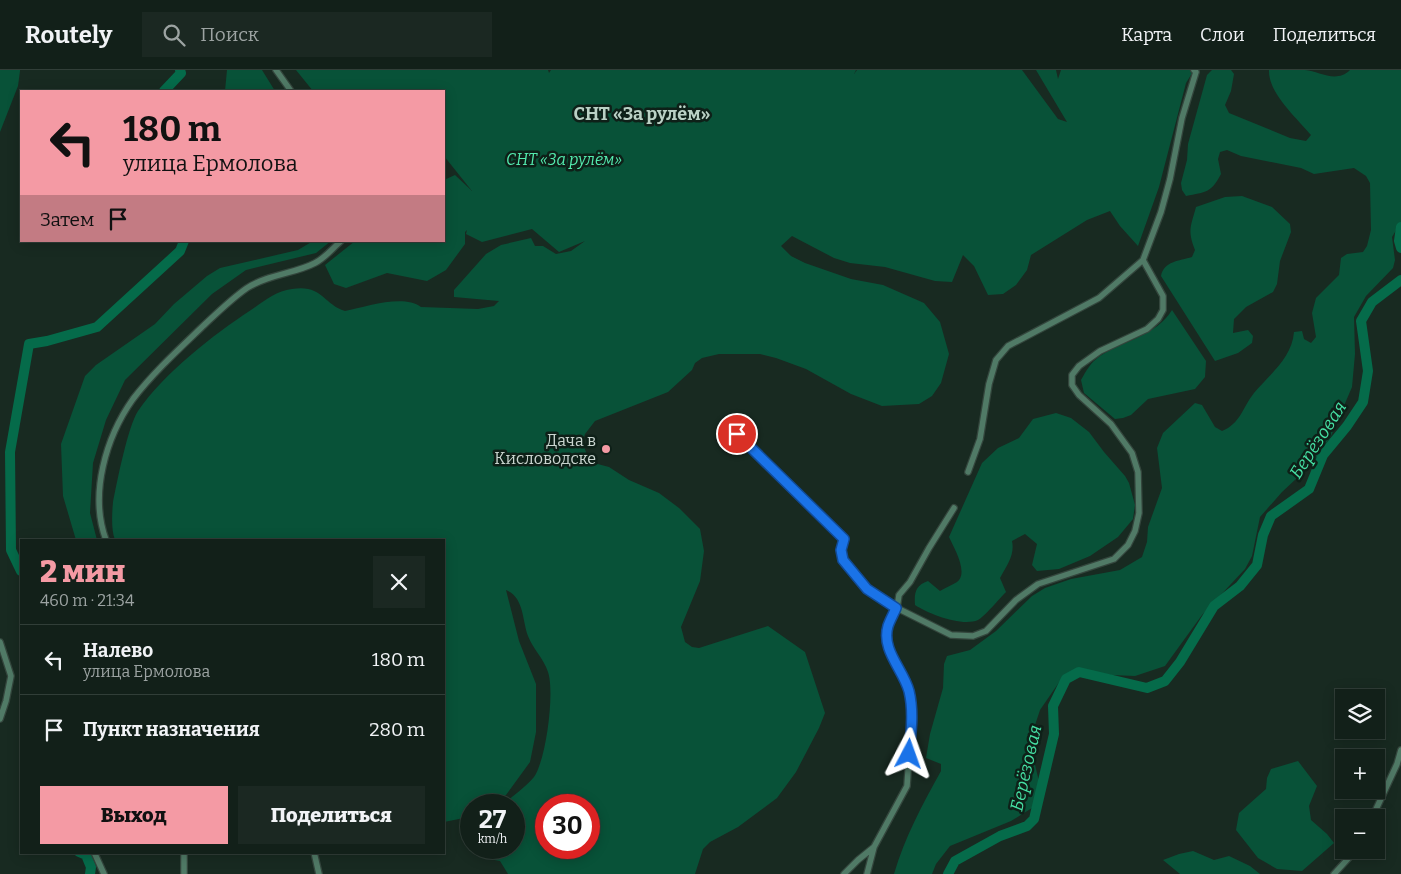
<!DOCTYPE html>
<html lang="ru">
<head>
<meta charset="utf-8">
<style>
  body { margin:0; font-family:Bitter,serif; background:#1b2822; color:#f1f3f6; height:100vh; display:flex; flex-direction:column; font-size:19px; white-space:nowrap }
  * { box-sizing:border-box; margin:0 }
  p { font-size:16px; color:#9ca3a2 }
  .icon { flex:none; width:28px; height:28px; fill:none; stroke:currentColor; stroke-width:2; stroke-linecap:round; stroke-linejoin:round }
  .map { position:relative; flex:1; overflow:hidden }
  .side { position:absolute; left:20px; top:469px; width:425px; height:315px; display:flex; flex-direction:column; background:#122019; border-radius:0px; box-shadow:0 2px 12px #0003,0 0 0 1px #313e38 }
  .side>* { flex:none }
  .hud { position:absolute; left:20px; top:20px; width:425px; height:152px; border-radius:0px; box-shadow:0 2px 12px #0003,0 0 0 1px #313e38; background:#f49aa4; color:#111; overflow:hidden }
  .controls { position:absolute; left:1335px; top:619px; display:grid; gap:10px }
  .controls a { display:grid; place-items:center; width:50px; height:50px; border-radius:0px; background:#122019; box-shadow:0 2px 12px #0003,0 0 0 1px #313e38; font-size:25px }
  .speed { position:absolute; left:460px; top:724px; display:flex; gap:10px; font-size:25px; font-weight:700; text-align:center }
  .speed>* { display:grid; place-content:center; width:65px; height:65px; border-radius:50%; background:#122019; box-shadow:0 2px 12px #0003,0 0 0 1px #313e38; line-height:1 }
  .speed small { font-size:12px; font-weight:400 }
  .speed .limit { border:8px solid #d22; background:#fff; color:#111 }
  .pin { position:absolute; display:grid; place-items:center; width:42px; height:42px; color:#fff; margin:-21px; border:2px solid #fff; border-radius:50%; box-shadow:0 1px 5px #0007 }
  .me { position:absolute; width:55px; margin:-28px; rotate:4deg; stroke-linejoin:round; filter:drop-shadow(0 0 4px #0008) }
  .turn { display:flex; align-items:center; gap:18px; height:105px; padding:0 20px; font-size:22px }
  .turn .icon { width:65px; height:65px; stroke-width:2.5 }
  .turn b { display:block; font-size:35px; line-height:42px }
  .then { display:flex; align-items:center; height:48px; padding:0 20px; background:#0003; gap:10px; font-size:19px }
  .round { display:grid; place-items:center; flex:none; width:52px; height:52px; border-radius:0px; background:#1b2822 }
  .overview { display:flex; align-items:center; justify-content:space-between; height:85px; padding:0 20px }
  h1 { font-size:30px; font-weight:800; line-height:38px; color:#f49aa4 }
  .cta { display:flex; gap:10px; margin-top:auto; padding:10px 20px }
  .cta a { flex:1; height:58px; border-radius:0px; background:#f49aa4; color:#111; font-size:20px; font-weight:800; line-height:58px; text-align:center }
  .cta a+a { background:#1b2822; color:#f1f3f6 }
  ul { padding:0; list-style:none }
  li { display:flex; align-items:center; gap:15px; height:70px; padding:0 20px; border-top:1px solid #313e38 }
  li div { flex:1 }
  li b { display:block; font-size:19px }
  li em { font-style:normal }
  header { display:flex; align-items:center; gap:30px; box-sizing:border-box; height:70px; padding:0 25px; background:#122019; border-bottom:1px solid #313e38 }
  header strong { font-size:24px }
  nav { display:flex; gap:28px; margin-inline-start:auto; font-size:18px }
  .search { width:350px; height:45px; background:#1b2822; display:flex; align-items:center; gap:12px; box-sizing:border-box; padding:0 18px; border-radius:0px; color:#9ca3a2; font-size:19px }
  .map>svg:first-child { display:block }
  .green { fill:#085238; fill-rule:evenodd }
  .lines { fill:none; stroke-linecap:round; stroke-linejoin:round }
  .river { stroke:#056b4a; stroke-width:10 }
  .minor-casing { stroke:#34463d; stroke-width:8 }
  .minor { stroke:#507a66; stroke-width:5.5 }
  .route-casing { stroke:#114b97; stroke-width:12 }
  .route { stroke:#1a73e8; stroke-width:9 }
  .poi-dot { fill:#f49aa4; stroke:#0e2018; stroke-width:2 }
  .labels { text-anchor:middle; stroke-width:5; stroke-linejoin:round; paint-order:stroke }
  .park-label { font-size:16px; font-style:italic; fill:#53eaae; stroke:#0e2018 }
  .poi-label { font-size:16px; fill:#cad6d0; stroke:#0e2018; text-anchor:end }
  .neighbourhood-label { font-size:18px; font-weight:bold; fill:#bad1c5; stroke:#0e2018 }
  .water-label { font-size:18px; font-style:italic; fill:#45dfa3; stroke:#0e2018 }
</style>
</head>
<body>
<header>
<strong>Routely</strong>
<div class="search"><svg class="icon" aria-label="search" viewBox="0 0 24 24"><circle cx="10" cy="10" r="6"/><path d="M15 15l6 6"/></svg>Поиск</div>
<nav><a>Карта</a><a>Слои</a><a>Поделиться</a></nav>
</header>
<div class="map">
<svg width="1401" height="804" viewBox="0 0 1401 804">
  <rect width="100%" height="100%" fill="#182a21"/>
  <!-- green -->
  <path class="green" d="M0 0H20V1L18 16 0 62Z
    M227 0H262L275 21H225Z
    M296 0H548L549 3 551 0H856L854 4 857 0H1022L1058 49 1067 52 1036 0H1056L1058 9 1061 0H1194L1186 13 1159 117 1138 176 1120 156 1110 141 1087 150 1031 185 1027 200 1016 215 1003 224 988 225 974 196 963 185 952 212 935 211 885 197 850 193 834 188 792 166 781 176 791 186 805 193 851 209 883 215 924 233 940 252 949 284 941 313 932 326 919 334 882 336 851 324 806 299 776 288 760 284H719L702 288 695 293 692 300 668 322 595 351 585 364 582 372 590 392 609 397 629 410 659 423 679 438 700 459 704 481 700 511 681 557 685 572 692 577 699 578 768 556 805 582 825 643 819 658 796 702 777 728 738 757 710 772 703 779 695 804H508L500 791 484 788 483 778H514V735H503C512 726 526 717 534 707 546 690 555 622 548 602 544 589 533 579 528 566 522 549 524 527 506 520L519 571 536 614V662L530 692 506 725 490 735H471V746L469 747 444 752V470H115C111 460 112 443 113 432 117 412 128 356 138 341 164 303 213 265 251 240 264 231 276 221 292 219 322 214 323 234 345 241 366 237 403 224 421 237L478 239 494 236 499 231 454 227V220L486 184 501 175 531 168 535 176H543L556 184 571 181 585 171 559 182 532 159 482 172 466 164 467 160 465 162V174L446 200 427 211 387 203 346 218 334 214 325 195 355 171H444V110L455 105 472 121 444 86V21H313ZM546 735H589V778H546Z
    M1212 0H1231L1234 4 1231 21 1225 35 1229 43 1290 68 1306 71 1311 65C1297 48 1268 23 1269 0 1281 0 1293 0 1305 0 1319 1 1336 14 1350 0H1401V152L1392 167 1395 190 1393 198 1366 226 1354 247 1355 284 1352 317 1331 366 1312 394 1282 422 1260 447 1252 486 1245 499 1202 545 1165 596 1135 606 1111 605 1082 599 1068 603 1062 608 1040 640 1035 655 1033 686 1040 716 1032 738 1011 751 950 776 936 794 932 804H894C905 767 922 735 941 701V694L926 688 930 664 943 618 944 594 947 586 970 580 996 561 1032 526 1045 518 1071 509 1120 500 1142 487 1147 472 1148 457 1162 418 1157 378 1163 363 1195 333 1202 335 1215 357 1222 361C1240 354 1243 337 1254 323 1270 304 1292 288 1294 262L1302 261 1304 269 1311 273 1316 267 1312 243 1316 228 1339 205 1341 188 1347 184 1363 182 1367 176 1371 160 1370 113 1366 106 1354 98 1314 104 1301 98 1241 86 1227 80 1220 82 1218 89 1221 104C1211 123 1206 122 1186 126L1182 120 1181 113 1187 90 1188 74 1207 5Z
    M1242 126 1272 137 1290 154 1291 162 1280 191 1277 214 1273 222 1246 237 1234 249 1233 263 1248 260 1253 266 1252 273 1238 283 1215 291 1161 206C1164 191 1179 191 1192 187L1195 180C1187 160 1191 156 1196 137L1225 127Z
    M313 171H331L316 183 246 200 212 224 125 310 106 350 93 393 90 443 97 470H76L63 426 61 374 85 306 96 295 155 254 174 234 207 206 220 198 298 180Z
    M1172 240 1206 291 1205 307 1195 319 1148 329 1131 345 1123 348 1115 349 1084 323 1081 310C1086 301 1091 292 1100 286 1123 271 1157 265 1172 240Z
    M1056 343 1071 348 1089 362 1104 382 1125 406 1129 413 1135 435 1133 449 1118 467 1090 486 1059 499 1037 501 1032 495 1037 474 1025 464 1012 471C1015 485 1007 495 1000 508L1006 522C1000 528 984 547 978 550 962 557 929 544 915 535 914 522 916 515 928 511L940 521C945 518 952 515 957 512 969 503 954 478 949 467L982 393 998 378 1019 368 1033 349Z
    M1298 691 1317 716 1309 736 1311 750 1327 764 1334 773 1302 801 1277 799 1258 788 1236 760 1239 743 1266 719 1267 708 1271 699Z
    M1193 781 1214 790 1229 786 1250 796 1260 804H1180L1163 790 1179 784Z"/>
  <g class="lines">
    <!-- river -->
    <path class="river" d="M164 21 181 3 180 0
      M1401 157 1399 171 1401 178
      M21 501 11 480 10 382 29 274 47 271 97 257 180 181 184 171
      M79 782 86 785 91 797 90 804
      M948 804 955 791 1000 766 1027 756 1034 749 1054 664 1053 636 1066 609 1079 602 1147 618 1165 611 1180 592 1214 536 1240 516 1257 495 1263 465 1271 446 1309 419 1323 385 1347 356 1363 332 1368 301 1361 251 1372 232 1401 210"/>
    <!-- minor casing -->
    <g class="minor-casing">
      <path id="minor" d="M276 0 291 21
        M727 354 838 462 843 469 841 479 843 490 867 519 897 538 951 565 973 566 986 561 1016 530 1038 514 1114 489 1128 475 1135 461 1139 443 1138 402 1132 383 1111 354 1079 325 1072 315V305L1079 296 1100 281 1147 259 1158 249 1163 240V226L1143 190
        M968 402 980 369 989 314 996 290 1008 276 1099 228 1143 190 1161 142 1170 109 1182 48 1196 2 1194 0
        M106 470C89 424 106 367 133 329 153 303 178 280 201 258 216 244 231 229 247 218 269 204 294 204 315 193 325 188 333 178 341 171
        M0 572 11 606 6 631 0 649
        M1372 748 1397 694 1401 680
        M94 782 104 804
        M314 782 319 804
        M184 804V782
        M844 804 858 790 874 777
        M867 804 874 777 907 716 912 643 909 622 903 605 891 583 887 570 888 556 897 538 899 525 910 512 929 478 954 438
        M1334 804 1356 780"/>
    </g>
    <!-- minor -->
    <use href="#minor" class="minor"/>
  </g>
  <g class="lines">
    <!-- route casing -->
    <g class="route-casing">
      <path id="route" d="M737 364 844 469 841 480 843 490 867 519 896 538C894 543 890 550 888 556 881 580 903 599 909 621 914 642 911 663 909 684"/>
    </g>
    <!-- route -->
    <use href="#route" class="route"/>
  </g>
  <!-- markers -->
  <circle class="poi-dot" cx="606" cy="379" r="5"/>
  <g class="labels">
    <!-- park labels -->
    <g class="park-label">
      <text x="564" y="95">СНТ «За рулём»</text>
    </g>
    <!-- poi labels -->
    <g class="poi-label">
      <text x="596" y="376">Дача в<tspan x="596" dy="18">Кисловодске</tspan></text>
    </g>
    <!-- neighbourhood labels -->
    <g class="neighbourhood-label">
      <text x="642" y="50">СНТ «За рулём»</text>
    </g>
    <!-- water labels -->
    <g class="water-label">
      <text transform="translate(1318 370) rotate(-57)" y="6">Берёзовая</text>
      <text transform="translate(1026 698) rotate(-77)" y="6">Берёзовая</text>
    </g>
  </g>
</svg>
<div class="controls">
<a><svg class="icon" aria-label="layers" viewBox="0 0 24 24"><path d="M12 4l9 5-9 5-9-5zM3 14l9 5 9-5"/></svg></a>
<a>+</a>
<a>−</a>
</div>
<div class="speed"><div>27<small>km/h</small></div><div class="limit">30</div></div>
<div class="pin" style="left:737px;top:364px;background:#d93025"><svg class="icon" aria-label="arrive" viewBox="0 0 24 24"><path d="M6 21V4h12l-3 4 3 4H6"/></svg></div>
<svg class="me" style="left:909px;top:684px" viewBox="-20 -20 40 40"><path d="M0-17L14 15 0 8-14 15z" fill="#1a73e8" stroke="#fff" stroke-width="4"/></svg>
<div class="hud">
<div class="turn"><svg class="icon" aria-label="left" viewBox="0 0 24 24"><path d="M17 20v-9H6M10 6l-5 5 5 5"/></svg><div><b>180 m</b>улица Ермолова</div></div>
<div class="then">Затем<svg class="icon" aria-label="arrive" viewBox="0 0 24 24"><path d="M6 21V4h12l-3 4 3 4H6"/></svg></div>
</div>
<section class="side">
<div class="overview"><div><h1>2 мин</h1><p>460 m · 21:34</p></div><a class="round"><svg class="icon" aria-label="close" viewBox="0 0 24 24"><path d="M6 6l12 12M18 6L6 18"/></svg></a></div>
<ul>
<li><svg class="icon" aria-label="left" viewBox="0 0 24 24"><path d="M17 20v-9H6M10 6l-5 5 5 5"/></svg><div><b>Налево</b><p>улица Ермолова</p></div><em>180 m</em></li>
<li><svg class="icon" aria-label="arrive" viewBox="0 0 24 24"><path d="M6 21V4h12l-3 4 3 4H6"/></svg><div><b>Пункт назначения</b></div><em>280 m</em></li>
</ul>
<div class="cta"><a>Выход</a><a>Поделиться</a></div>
</section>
</div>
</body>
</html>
